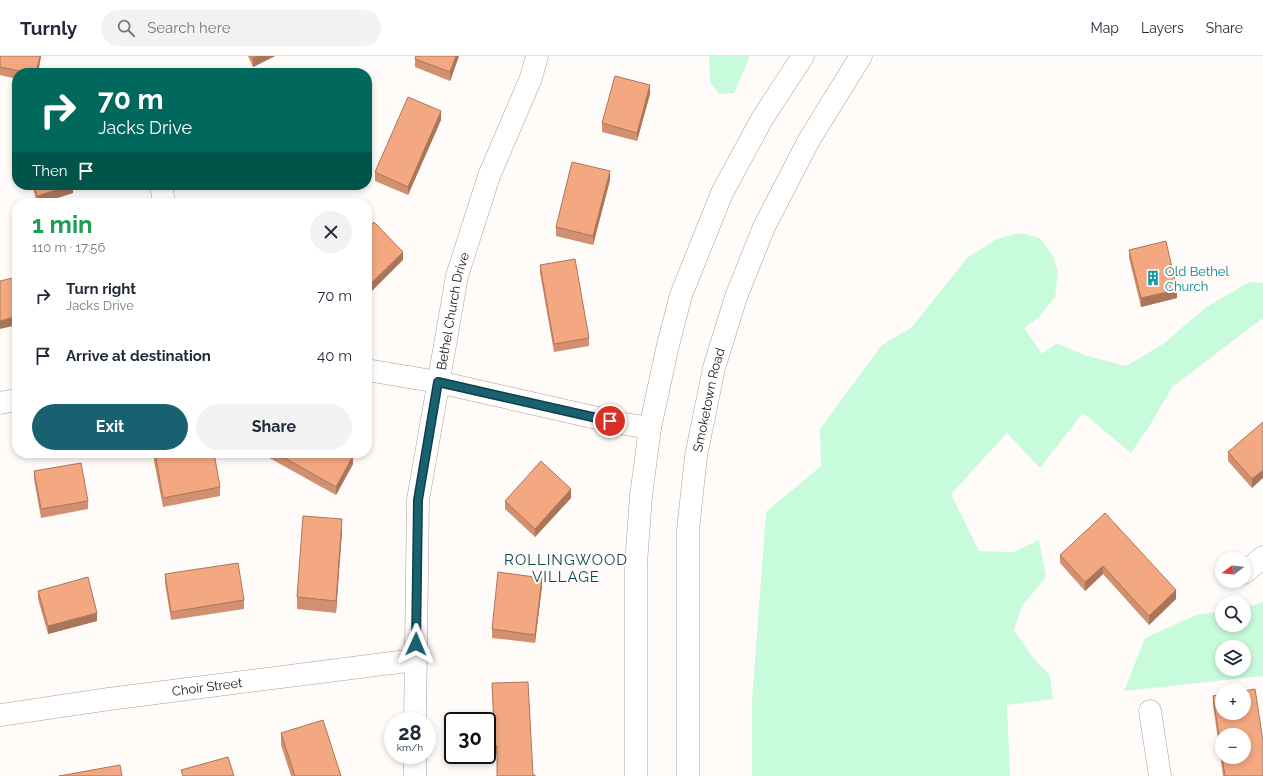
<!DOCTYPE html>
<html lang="en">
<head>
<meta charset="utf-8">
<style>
  body { margin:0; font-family:Raleway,sans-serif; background:#f2f2f3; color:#1f2937; height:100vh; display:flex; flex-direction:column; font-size:15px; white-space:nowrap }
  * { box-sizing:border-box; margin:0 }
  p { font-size:13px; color:#747a83 }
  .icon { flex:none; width:22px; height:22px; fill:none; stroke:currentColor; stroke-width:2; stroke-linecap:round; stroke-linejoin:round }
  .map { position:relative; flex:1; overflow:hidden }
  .panel { position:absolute; left:12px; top:142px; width:360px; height:260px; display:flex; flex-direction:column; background:#fff; border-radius:16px; box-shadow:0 2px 6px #0003 }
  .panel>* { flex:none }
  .guide { position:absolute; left:12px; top:12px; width:360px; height:122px; border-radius:16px; box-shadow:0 2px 6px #0003; background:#00695c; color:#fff; overflow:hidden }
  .needle { width:26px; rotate:254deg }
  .controls { position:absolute; left:1215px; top:496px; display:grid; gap:8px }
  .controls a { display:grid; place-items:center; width:36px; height:36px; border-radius:50%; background:#fff; box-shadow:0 2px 6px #0003; font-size:20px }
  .speed { position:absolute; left:384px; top:656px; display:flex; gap:8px; font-size:20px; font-weight:700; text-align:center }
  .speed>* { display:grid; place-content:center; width:52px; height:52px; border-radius:50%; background:#fff; box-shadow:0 2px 6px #0003; line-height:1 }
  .speed small { font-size:10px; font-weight:400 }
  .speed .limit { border:2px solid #111; border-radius:6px; background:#fff; color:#111 }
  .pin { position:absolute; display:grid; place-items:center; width:34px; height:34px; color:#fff; margin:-17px; border:2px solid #fff; border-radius:50%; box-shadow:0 1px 4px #0007 }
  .me { position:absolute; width:44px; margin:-22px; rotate:1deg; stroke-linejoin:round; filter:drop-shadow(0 0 3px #0008) }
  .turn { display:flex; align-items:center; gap:14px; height:84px; padding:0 20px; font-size:18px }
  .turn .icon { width:52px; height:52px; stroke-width:2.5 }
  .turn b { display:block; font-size:28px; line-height:34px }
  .then { display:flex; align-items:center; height:38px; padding:0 20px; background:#0003; gap:8px; font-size:15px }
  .round { display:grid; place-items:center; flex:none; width:42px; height:42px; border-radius:21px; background:#f2f2f3 }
  .summary { display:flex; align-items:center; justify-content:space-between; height:68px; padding:0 20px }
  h1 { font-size:24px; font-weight:700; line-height:30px; color:#1e9e55 }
  .primary-button { display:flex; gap:8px; margin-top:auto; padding:8px 20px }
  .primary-button a { flex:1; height:46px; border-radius:24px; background:#196071; color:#fff; font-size:16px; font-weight:700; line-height:46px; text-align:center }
  .primary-button a+a { background:#f2f2f3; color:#1f2937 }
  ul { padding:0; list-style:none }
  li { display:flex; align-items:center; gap:12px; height:60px; padding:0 20px }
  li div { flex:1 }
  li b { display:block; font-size:15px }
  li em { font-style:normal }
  header { display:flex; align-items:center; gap:24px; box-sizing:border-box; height:56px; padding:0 20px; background:#fff; border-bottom:1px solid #e0e1e3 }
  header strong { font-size:19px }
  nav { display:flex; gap:22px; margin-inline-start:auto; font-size:14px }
  .search { width:280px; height:36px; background:#f2f2f3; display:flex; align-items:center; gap:10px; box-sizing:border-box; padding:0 14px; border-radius:22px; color:#747a83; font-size:15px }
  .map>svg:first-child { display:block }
  .green { fill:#c7fbdb; fill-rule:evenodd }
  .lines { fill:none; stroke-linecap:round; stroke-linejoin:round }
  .minor-casing { stroke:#ae9c93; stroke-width:23 }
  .secondary-casing { stroke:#ae9c93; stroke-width:23 }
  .minor { stroke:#fff; stroke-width:22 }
  .secondary { stroke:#fff; stroke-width:22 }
  .wall { fill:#d1906f }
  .shaded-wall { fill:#aa765a }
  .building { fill:#f3a881; stroke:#aa765a; fill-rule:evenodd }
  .route-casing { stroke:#103e49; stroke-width:10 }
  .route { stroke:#196071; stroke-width:7 }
  .labels { text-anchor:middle; stroke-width:4; stroke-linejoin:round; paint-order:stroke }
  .culture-label { font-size:13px; fill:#0d838f; stroke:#fffbf9; text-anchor:start }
  .street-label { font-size:13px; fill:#1b1512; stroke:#fffbf9 }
  .quarter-label { font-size:15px; letter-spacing:1px; fill:#0d4754; stroke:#fffbf9 }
</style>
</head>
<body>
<header>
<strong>Turnly</strong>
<div class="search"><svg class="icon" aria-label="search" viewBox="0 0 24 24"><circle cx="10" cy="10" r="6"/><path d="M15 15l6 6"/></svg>Search here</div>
<nav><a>Map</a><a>Layers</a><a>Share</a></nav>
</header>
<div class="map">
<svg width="1263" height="720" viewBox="0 0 1263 720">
  <rect width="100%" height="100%" fill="#fffbf9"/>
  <!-- green -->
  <path class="green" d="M709 0H750L734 37 719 38 710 26Z
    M1020 177 1040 182 1053 200 1058 216 1055 241 1039 261 1024 272 1042 298 1057 287 1084 299 1126 310 1163 288 1205 252 1249 226 1263 227V262L1172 331 1150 369 1131 397 1083 357 1040 412 1007 377 951 438 979 495 1014 496 1039 484 1046 521 1022 550 1014 574 1030 598 1050 620 1053 643 1007 649 1010 720H752V645L766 456 821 410 820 373 881 290 912 271 968 201 997 183Z
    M1263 546V620L1124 635 1145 582 1196 559 1222 555V569H1244V552ZM1222 591H1244V613H1222Z"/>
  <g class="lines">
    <!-- minor casing -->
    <g class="minor-casing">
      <g id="minor">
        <path d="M161 129 164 147"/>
        <path d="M367 314 438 326 619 367 650 372"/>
        <path d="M0 347 17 344"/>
        <path d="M1244 517 1263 501"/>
        <path d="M1150 655 1160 720"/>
        <path id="s1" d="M0 659 109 643 415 604"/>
        <path id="s2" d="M415 665 418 444 457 220 489 120 531 22 537 0"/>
        <path d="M415 720V699"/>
      </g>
    </g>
    <!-- secondary casing -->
    <g class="secondary-casing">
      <g id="secondary">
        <path d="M636 720V508L641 440 650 372 668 289 681 239 722 137 762 63 803 0"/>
        <path id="s3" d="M688 720V474L696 400 714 312 736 241 764 171 809 84 861 0"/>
      </g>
    </g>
    <!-- minor -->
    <use href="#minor" class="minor"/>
    <!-- secondary -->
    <use href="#secondary" class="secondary"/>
  </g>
  <!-- wall -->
  <path class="wall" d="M0 0H41L38 17H17V23L0 19Z
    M248 0H275L253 11Z
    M416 0H459L450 25 415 11V3Z
    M650 38 637 85 602 76V67Z
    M441 64 408 139 375 125V116Z
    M16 67H17V79L16 76Z
    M610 124 593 189 556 180V171Z
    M32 129H73V137L41 147H37Z
    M1129 194 1177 242 1141 251 1129 202Z
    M540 209 589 282V290L554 296 540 217Z
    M1263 366 1252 432 1228 405V396Z
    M154 397 220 431V440L163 451 154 405Z
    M264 397H348L353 408 336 439 264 399Z
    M34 415 88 445V453L41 462 34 423Z
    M571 442 535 481 505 453V445Z
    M1105 457 1176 543 1149 569 1103 518 1085 535 1060 507V499Z
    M342 475 336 557 297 553V541Z
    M165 518 244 544V553L171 564 165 527Z
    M542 530 535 587 492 582V573Z
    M38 535 97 565 48 578 38 543Z
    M492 627 533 719 497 699H495Z
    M1213 640 1263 720H1223L1213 648Z
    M281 677 341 720H291L281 689Z"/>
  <!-- shaded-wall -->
  <path class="shaded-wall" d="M40 0H41L38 17H36Z
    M258 0H275L253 11V2Z
    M456 0H459L450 25V16Z
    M650 29V38L637 85V77Z
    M441 55V64L408 139V131Z
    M610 115V124L593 189V180Z
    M73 129V137L41 147H37V140Z
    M403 196V204L367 240V231Z
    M1177 234V242L1141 251V242Z
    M17 260V269L0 273V265Z
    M353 400V408L336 439V431Z
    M1263 414V422L1252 432V423Z
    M571 433V442L535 481V473Z
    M342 463V475L336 557V545Z
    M1103 510V518L1085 535V526Z
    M542 522V530L535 587V579Z
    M1176 534V543L1149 569V560Z
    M97 557V565L48 578V570Z"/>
  <!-- building -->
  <path class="building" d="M0 0H40L36 17H30L0 11Z
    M252 0H258L253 2Z
    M416 0H456L450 16 415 3Z
    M615 20 650 29 637 77 602 67Z
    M408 41 441 55 408 131 375 116Z
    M572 106 610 115 593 180 556 171Z
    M34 129H73L37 140Z
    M374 166 403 196 367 231V173Z
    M1166 185 1177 234 1141 242 1129 194Z
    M575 203 589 282 554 288 540 209Z
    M17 221V260L0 265V225Z
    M1263 366V414L1252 423 1228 396Z
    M155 397H214L220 431 163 442Z
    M276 397H348L353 400 336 431Z
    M541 405 571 433 535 473 505 445Z
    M81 407 88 445 41 453 34 415Z
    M1105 457 1176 534 1149 560 1103 510 1085 526 1060 499Z
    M303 460 342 463 336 545 297 541Z
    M238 507 244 544 171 556 165 518Z
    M498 516 542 522 535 579 492 573Z
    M88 521 97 557 48 570 38 535Z
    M528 626 533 719H535V720H497V690H495L492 627Z
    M1255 633 1263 685V720H1225L1213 640 1222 638V657H1244V635ZM1222 679H1244V701H1222Z
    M323 664 341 720H295L281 677Z
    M228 701 234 720H183L181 714Z
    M120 709 122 720H59Z"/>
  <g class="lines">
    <!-- route casing -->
    <g class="route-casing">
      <path id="route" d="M416 588 418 444 438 326 610 365"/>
    </g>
    <!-- route -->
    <use href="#route" class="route"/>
  </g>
  <!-- icons -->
  <defs>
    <g id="building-bare" transform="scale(1.2)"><path d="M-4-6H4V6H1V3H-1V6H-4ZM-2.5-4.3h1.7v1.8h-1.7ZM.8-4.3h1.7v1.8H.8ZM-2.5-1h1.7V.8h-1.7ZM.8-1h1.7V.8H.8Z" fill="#0f9aa8" stroke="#fffbf9" stroke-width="2.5" paint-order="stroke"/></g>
  </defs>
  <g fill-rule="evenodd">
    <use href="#building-bare" x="1153" y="222"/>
  </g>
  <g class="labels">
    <!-- culture labels -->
    <g class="culture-label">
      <text x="1165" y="220">Old Bethel<tspan x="1165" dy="15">Church</tspan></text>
    </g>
    <!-- street labels -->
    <g class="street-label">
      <text dy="5" stroke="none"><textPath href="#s2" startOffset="413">Bethel Church Drive</textPath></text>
      <text dy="5" stroke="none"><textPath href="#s3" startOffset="378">Smoketown Road</textPath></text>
      <text dy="5" stroke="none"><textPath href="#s1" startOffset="209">Choir Street</textPath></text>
    </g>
    <!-- quarter labels -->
    <g class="quarter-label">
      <text x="566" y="509">ROLLINGWOOD<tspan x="566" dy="17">VILLAGE</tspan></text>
    </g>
  </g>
</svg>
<div class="controls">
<a><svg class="needle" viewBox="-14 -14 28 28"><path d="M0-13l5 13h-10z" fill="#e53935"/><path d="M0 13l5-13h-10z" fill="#747a83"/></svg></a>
<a><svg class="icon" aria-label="search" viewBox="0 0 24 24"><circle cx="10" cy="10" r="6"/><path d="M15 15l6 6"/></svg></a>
<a><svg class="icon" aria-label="layers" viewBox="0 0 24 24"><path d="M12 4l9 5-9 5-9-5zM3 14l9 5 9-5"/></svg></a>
<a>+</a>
<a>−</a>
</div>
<div class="speed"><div>28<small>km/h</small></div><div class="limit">30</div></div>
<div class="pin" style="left:610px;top:365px;background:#d93025"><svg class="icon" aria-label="arrive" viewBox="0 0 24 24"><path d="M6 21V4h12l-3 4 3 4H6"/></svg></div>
<svg class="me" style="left:416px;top:588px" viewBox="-20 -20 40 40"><path d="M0-17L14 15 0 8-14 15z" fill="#196071" stroke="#fff" stroke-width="4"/></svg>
<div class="guide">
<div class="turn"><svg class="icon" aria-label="right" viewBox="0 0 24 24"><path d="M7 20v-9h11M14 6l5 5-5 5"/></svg><div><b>70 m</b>Jacks Drive</div></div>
<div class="then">Then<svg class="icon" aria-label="arrive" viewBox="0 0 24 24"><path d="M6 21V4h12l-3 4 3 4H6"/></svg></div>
</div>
<section class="panel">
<div class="summary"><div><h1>1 min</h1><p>110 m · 17:56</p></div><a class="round"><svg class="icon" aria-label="close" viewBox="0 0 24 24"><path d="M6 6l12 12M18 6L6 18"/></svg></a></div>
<ul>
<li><svg class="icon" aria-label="right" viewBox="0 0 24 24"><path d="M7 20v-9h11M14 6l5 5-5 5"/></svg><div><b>Turn right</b><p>Jacks Drive</p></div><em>70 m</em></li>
<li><svg class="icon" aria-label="arrive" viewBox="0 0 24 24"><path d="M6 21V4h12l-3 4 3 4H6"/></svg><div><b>Arrive at destination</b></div><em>40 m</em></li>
</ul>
<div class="primary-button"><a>Exit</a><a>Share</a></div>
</section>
</div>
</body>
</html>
